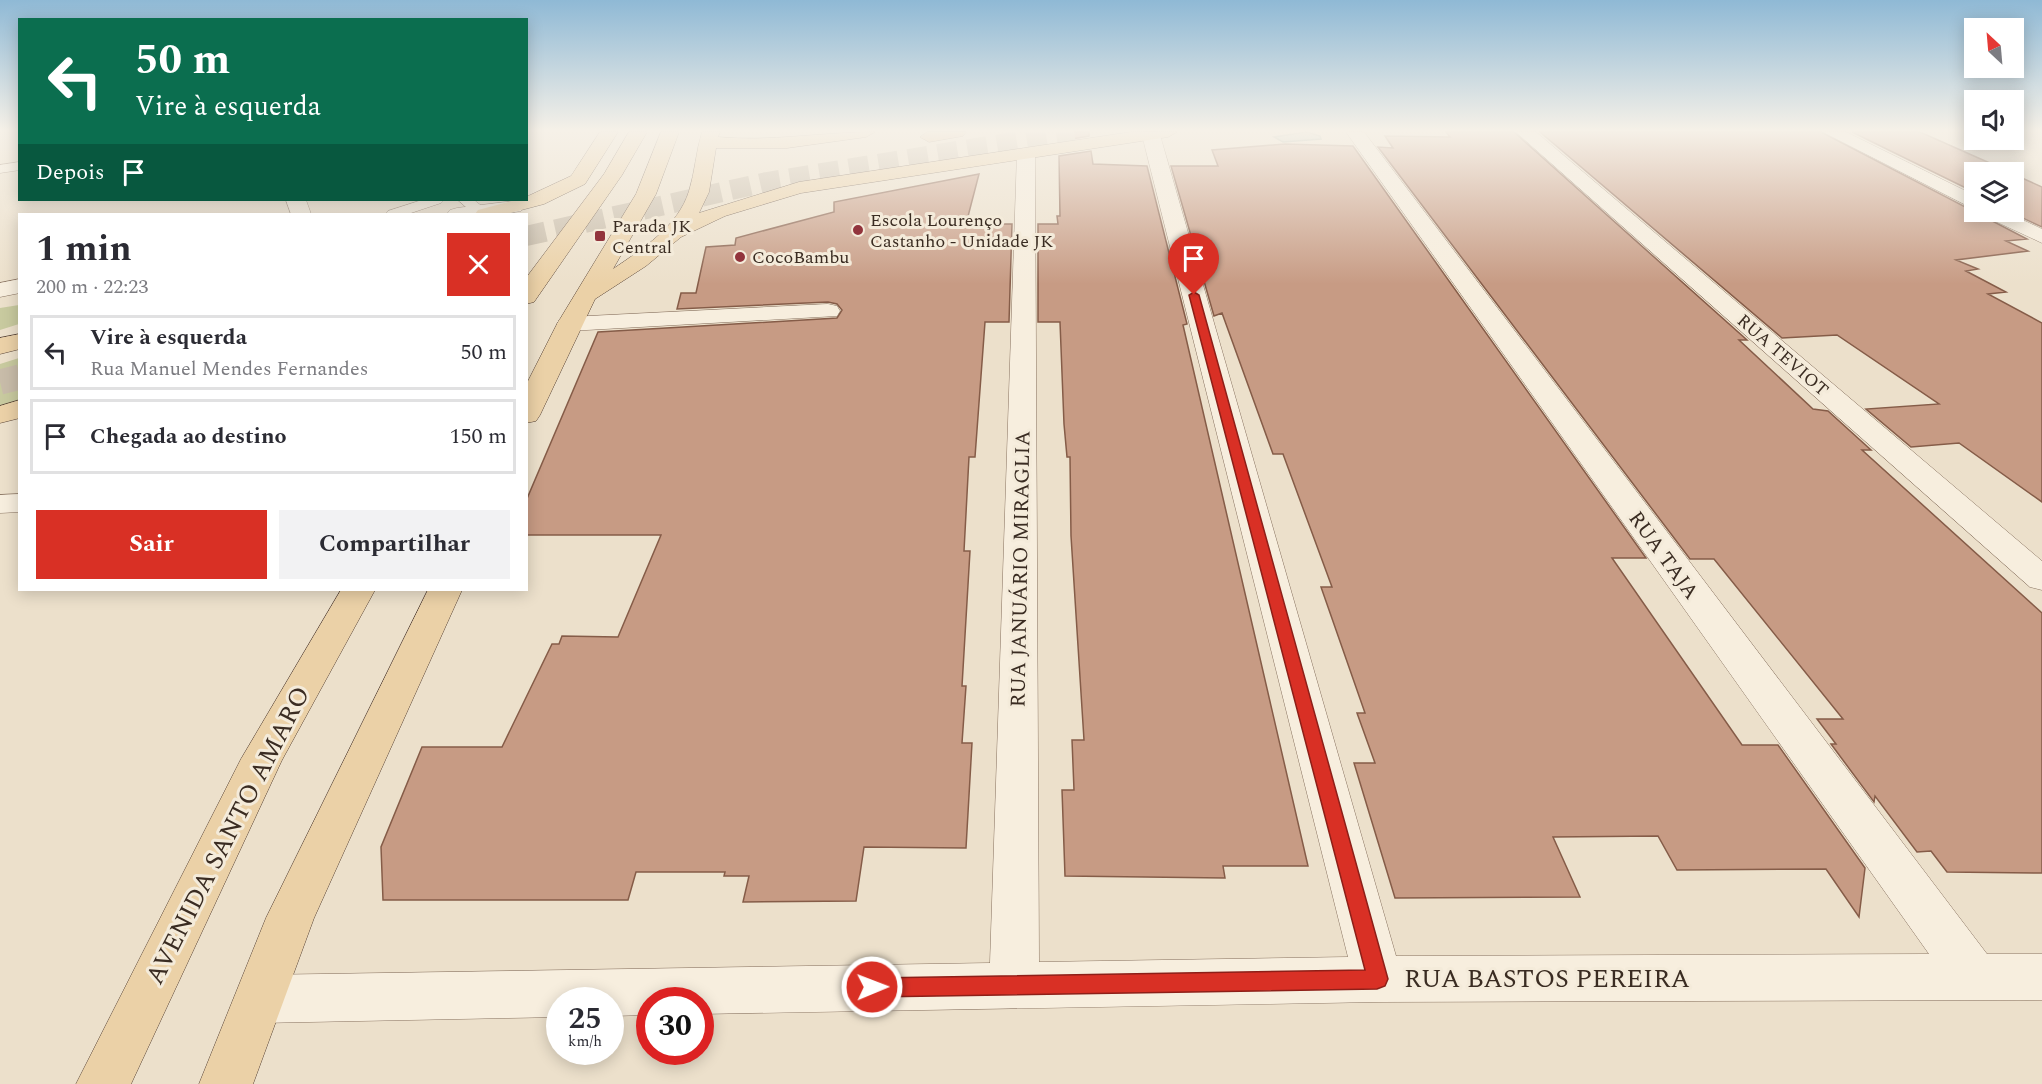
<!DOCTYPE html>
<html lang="pt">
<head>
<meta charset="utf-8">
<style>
  body { margin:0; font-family:Spectral,serif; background:#f2f2f3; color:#2b2b33; height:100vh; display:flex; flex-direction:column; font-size:22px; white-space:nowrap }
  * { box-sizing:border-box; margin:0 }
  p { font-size:20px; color:#7c7c81 }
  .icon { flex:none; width:33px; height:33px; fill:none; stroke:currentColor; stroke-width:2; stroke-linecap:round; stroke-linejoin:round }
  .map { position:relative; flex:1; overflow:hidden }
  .side { position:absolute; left:18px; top:213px; width:510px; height:378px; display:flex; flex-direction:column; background:#fff; border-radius:0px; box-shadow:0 3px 15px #0003 }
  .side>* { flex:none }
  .banner { position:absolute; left:18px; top:18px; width:510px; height:183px; border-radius:0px; box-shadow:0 3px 15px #0003; background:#0b6e4f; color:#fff; overflow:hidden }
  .needle { width:39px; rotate:334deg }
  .fabs { position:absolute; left:1964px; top:18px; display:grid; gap:12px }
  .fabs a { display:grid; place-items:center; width:60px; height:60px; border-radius:0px; background:#fff; box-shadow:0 3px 15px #0003; font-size:30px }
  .speed { position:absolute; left:546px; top:987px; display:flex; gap:12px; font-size:30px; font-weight:700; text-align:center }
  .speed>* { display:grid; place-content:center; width:78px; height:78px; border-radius:50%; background:#fff; box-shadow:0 3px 15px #0003; line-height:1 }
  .speed small { font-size:15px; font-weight:400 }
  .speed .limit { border:9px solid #d22; background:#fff; color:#111 }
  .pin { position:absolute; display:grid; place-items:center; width:51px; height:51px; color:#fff; margin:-62px -26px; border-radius:50% 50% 50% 0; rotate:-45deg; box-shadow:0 0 6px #0007 }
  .pin .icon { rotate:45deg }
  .me { position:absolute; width:66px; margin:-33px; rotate:89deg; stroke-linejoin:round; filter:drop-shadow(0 0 4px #0008) }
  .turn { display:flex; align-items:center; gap:21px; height:126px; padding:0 18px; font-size:27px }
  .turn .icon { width:78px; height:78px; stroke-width:2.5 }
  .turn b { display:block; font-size:42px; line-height:51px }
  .then { display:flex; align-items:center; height:57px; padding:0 18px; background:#0003; gap:12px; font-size:22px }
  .round { display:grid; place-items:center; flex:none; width:63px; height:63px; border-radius:0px; background:#f2f2f3 }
  .head { display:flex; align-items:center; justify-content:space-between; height:102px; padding:0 18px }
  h1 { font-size:36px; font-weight:700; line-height:45px }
  .action { display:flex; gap:12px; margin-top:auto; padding:12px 18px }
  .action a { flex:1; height:69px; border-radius:0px; background:#d93025; color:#fff; font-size:24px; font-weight:700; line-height:69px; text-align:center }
  .action a+a { background:#f2f2f3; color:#2b2b33 }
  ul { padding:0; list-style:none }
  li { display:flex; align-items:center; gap:18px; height:75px; margin:0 12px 9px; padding:0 6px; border:3px solid #e1e1e2; border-radius:0px }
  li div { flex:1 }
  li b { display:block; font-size:22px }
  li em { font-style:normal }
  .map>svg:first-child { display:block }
  .green { fill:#c8ca9f }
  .water { fill:#abc1b9; stroke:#728f86; stroke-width:1.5 }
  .building { fill:#c79b84; stroke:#855c48; stroke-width:1.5 }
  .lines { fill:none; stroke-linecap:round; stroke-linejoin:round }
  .trunk-tunnel-far1 { stroke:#c8bca9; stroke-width:20; stroke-dasharray:20 10; stroke-linecap:butt }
  .trunk-tunnel { stroke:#c8bca9; stroke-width:25; stroke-dasharray:25 12; stroke-linecap:butt }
  .service-casing { stroke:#887260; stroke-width:1 }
  .minor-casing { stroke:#887260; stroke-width:1 }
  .primary-casing { stroke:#564134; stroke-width:1 }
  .trunk-casing { stroke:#564134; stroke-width:1 }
  .service { fill:#f7eede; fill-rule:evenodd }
  .minor { fill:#f7eede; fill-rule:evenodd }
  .primary { fill:#ebd1a7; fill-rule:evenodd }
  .trunk { fill:#dfb686; fill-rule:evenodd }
  .route { fill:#d93025; stroke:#8d1f18; stroke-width:1.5 }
  .poi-dot { fill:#92343c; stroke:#f4ebda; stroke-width:2 }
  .labels { text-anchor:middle; stroke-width:6; stroke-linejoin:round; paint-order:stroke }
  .far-poi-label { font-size:18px; fill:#3a2c22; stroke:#f4ebda; text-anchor:start }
  .far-street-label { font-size:18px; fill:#3a2c22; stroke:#f4ebda }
  .street-label { font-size:21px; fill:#3a2c22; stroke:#f4ebda }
  .near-street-label { font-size:26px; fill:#3a2c22; stroke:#f4ebda }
</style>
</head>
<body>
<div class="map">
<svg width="2042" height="1084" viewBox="0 0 2042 1084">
  <rect width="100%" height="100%" fill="#ece0cb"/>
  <!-- green -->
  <path class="green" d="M19 305V324L0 330V308Z
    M19 358V405L0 412V364Z"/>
  <!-- water -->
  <path class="water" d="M1307 132 1320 136 1321 139 1283 142 1274 137Z"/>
  <!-- building -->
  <path class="building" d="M1059 132H1089V136L1059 141Z
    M1446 132H1514L1747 340H1739L1813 409 1828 411 1871 450H1862L2042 613V873L1947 872 1931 851 1917 852 1875 796 1874 802 1831 744H1836L1817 719H1843L1714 559H1690L1378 147 1393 148 1385 136 1450 137Z
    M1540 132H1821L2027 239 2006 241 2028 251 1956 260 1978 269 1966 271 2006 292 1988 294 2042 323V502L1959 443 1911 447 1866 409 1939 404 1837 335 1782 338Z
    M1852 132H1920L2010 172H1974V192Z
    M1285 144 1353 146 1646 558H1612L1742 745H1778L1865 868 1859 917 1826 869 1677 870 1658 836 1553 837 1580 897 1395 898 1354 763H1375L1357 713H1365L1321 587H1332L1283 454H1273L1222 313 1214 316 1171 166H1218L1212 150Z
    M1091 151 1093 164 1147 166 1187 324 1183 325 1308 866H1223L1225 878 1065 876 1062 790H1074L1072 740H1084L1071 536 1070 457H1067L1064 424 1060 322H1038V224H1058L1057 216H1060L1059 156Z
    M979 174 966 224H1012L1009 322H985L975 457H969L964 551H970L962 686H966L962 743H972L966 848 864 847 856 901 743 902 749 876H724L725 872H636L628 900H383L381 847 422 747H502L552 644H559L562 636 618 637 661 535H526V501L598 332 837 318 842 310 837 304 828 302 677 309 681 293H696L706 247 735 245 736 238 834 212V202Z
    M2013 174 2042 187V227L2010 212H2013Z"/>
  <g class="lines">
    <!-- trunk-tunnel-far1 -->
    <path class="trunk-tunnel-far1" d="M526 236 767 182 1074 132"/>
    <!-- trunk-tunnel -->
    <path class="trunk-tunnel" d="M0 382 20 377"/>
    <!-- service casing -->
    <g class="service-casing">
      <path id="service" d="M20 162V170L0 173V165Z
        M422 200H444L441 203 408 214H386L388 211Z
        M458 200H474L488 211 485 214H474Z"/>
    </g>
    <!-- minor casing -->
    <g class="minor-casing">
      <path id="minor" d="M1144 132H1158L1160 135 1396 956 1929 954 1346 132H1364L1987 954H2042V1000L1378 1002 700 1014V1000H650V1015L610 1016V1000H560V1017L259 1023 241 1016 234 999 241 982 259 975 990 963 1017 153 1026 148 1035 153 1039 962 1348 957 1142 135Z
        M1516 132H1536L2042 561V590L2030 587Z
        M1823 132H1846L1974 195V209Z
        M286 200H306L311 214H291Z
        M514 201 521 203 524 207 521 211 503 214H447L450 210 457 208Z
        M1981 212H2006L2042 229V243L1984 216Z
        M20 279V293L0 297V283Z
        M828 304 837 306 840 311 837 316 569 331 560 329 557 324 560 319 569 317Z
        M20 494V512L0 513V495Z"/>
    </g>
    <!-- primary casing -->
    <g class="primary-casing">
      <path id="primary" d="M600 132H618L585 184 544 204 506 214H475L478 210 516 200H526V197L571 176Z
        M629 132H647L622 175 534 302 526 304V278L604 174Z
        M661 132H679L656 194 613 269C642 249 678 227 689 191 695 172 696 151 702 132H720L718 137C770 142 822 132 875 132L866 137 787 148H716L709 192 699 213 799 182 1131 132H1177L1168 137 801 193 725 216 681 237 646 266 595 299 540 415 536 421 526 423V385L557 324 636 194Z
        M20 334V349L0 354V338Z
        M20 400V418L0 423V406Z
        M341 590H375L282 760 131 1084H76L241 759Z
        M428 590H462L314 918 253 1084H199L266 918Z"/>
    </g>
    <!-- trunk casing -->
    <g class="trunk-casing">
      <path id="trunk" d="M966 132 963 136 929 142 920 137 927 132Z"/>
    </g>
    <!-- service -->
    <use href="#service" class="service"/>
    <!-- minor -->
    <use href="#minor" class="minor"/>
    <!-- primary -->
    <use href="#primary" class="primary"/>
    <!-- trunk -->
    <use href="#trunk" class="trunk"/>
  </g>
  <!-- sky -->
  <linearGradient id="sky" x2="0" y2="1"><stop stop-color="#8fb9d5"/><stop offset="0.46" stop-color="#f6f1e8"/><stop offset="1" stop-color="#f6f1e8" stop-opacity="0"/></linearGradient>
  <rect width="2042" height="284" fill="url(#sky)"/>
  <!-- route -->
  <path class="route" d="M1194 292 1199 295 1388 979 1385 986 1377 989 872 997 865 994 862 987 865 981 872 978 1365 970 1189 295Z"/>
  <!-- markers -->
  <g class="poi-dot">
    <circle cx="858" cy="230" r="6"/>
    <rect x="594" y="230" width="12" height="12" rx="3"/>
    <circle cx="740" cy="257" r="6"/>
  </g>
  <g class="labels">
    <!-- far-poi labels -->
    <g class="far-poi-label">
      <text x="870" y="226">Escola Lourenço<tspan x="870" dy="21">Castanho - Unidade JK</tspan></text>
      <text x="612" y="232">Parada JK<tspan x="612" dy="21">Central</tspan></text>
      <text x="752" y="263">CocoBambu</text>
    </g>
    <!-- far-street labels -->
    <g class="far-street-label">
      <text transform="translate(1783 355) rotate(41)" y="6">RUA TEVIOT</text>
    </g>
    <!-- street labels -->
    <g class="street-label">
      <text transform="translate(1664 555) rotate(54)" y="7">RUA TAJA</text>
      <text transform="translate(1020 569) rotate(-89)" y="7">RUA JANUÁRIO MIRAGLIA</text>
    </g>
    <!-- near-street labels -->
    <g class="near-street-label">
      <text transform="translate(227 835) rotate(-63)" y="9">AVENIDA SANTO AMARO</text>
      <text x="1547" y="987">RUA BASTOS PEREIRA</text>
    </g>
  </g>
</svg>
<div class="fabs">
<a><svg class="needle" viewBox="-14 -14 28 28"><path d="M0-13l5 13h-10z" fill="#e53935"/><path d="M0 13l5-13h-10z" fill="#7c7c81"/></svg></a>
<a><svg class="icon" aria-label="sound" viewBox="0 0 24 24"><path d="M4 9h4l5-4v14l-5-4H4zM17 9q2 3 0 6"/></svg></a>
<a><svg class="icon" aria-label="layers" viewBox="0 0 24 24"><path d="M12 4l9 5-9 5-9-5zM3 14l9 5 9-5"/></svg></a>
</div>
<div class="speed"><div>25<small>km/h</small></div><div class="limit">30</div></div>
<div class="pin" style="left:1194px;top:295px;background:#d93025"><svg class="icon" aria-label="arrive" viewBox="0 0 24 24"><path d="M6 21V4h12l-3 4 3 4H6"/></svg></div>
<svg class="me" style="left:872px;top:987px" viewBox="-20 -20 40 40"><circle r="17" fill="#d93025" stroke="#fff" stroke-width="3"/><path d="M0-11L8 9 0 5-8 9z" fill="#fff"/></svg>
<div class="banner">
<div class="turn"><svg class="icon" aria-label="left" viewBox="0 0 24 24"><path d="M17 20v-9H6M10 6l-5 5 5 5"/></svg><div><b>50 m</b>Vire à esquerda</div></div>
<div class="then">Depois<svg class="icon" aria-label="arrive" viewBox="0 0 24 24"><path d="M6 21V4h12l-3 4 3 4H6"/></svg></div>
</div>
<section class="side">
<div class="head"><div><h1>1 min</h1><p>200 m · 22:23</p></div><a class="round" style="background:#d93025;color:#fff"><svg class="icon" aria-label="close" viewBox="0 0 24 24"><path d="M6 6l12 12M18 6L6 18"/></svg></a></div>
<ul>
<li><svg class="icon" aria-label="left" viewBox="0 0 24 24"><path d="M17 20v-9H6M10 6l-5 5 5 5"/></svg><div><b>Vire à esquerda</b><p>Rua Manuel Mendes Fernandes</p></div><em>50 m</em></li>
<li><svg class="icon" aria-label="arrive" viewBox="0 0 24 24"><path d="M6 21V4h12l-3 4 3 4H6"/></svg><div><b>Chegada ao destino</b></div><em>150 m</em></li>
</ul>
<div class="action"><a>Sair</a><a>Compartilhar</a></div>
</section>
</div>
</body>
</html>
